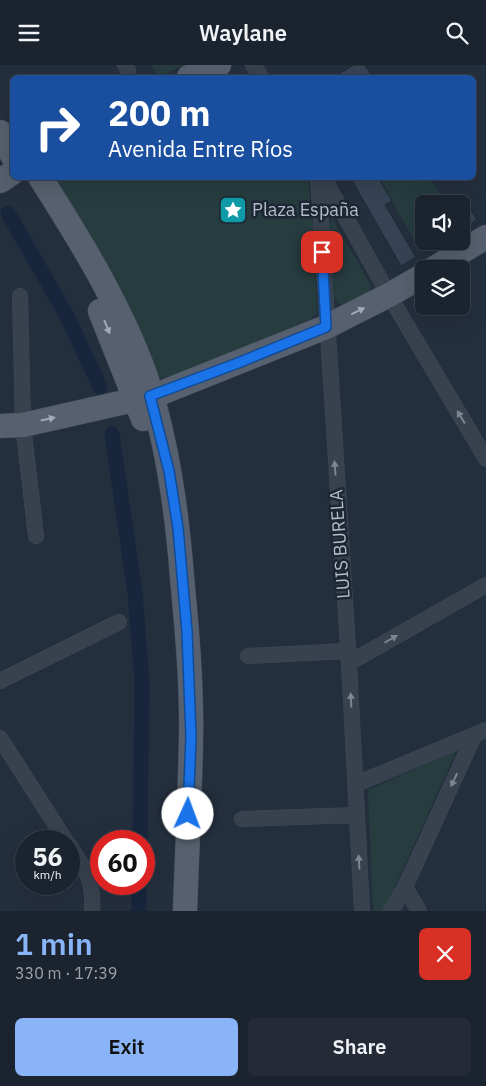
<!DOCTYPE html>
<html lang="en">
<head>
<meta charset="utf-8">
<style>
  body { margin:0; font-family:"IBM Plex Sans",sans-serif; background:#242b36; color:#f1f3f6; height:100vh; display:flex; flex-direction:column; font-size:19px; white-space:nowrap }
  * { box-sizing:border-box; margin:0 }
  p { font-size:16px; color:#a0a4aa }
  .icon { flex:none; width:28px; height:28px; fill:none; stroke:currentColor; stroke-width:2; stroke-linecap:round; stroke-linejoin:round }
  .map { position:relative; height:846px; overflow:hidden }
  .details { display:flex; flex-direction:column; background:#1b232e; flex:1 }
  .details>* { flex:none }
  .guide { position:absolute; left:10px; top:10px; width:466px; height:105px; border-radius:8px; box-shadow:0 5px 20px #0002,0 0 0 1px #39404a; background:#1a4fa0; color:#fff; overflow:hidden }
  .tools { position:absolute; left:415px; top:130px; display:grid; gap:10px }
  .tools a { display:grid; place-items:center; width:55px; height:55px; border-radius:8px; background:#1b232e; box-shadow:0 5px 20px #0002,0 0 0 1px #39404a; font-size:25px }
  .speed { position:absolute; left:15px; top:765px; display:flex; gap:10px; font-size:25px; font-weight:700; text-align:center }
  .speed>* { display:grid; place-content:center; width:65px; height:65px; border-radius:50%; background:#1b232e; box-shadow:0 5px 20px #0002,0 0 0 1px #39404a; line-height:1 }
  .speed small { font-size:12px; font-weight:400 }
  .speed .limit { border:8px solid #d22; background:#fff; color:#111 }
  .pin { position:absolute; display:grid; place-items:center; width:42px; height:42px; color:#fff; margin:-21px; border-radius:10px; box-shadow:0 2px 8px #0006 }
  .me { position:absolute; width:55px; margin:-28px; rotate:2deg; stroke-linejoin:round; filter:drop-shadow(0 0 4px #0008) }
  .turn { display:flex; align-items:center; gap:18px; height:105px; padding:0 15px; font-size:22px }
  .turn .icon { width:65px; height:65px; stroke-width:2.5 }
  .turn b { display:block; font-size:35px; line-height:42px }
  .round { display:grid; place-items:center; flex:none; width:52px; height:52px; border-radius:8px; background:#242b36 }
  .head { display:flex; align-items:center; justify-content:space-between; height:85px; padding:0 15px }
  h1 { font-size:30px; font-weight:600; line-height:38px; color:#8ab4f8 }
  .cta { display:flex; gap:10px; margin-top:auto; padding:10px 15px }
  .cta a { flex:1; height:58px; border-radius:8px; background:#8ab4f8; color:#111; font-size:20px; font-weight:600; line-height:58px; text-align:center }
  .cta a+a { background:#242b36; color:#f1f3f6 }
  header { display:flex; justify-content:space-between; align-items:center; height:65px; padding:0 15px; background:#1b232e; font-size:22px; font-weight:600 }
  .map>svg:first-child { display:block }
  .green { fill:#263c3f }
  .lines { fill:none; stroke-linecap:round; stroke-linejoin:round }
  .canal { stroke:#17263c; stroke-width:15 }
  .building { fill:#364354; stroke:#1f2835 }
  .street-casing { stroke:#414a57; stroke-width:16 }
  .primary-casing { stroke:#414a57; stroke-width:25 }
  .street { stroke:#38414e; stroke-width:15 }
  .primary { stroke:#56606e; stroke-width:24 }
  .oneway { fill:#a1aab7 }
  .oneway2 { fill:#7c8592 }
  .route-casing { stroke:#114b97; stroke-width:12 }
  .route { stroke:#1a73e8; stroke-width:9 }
  .labels { text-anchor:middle; stroke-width:5; stroke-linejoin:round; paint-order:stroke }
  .poi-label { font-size:18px; fill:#b4bcc9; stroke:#1d2633; text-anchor:start }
  .street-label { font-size:18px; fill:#b4bcc9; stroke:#1d2633 }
</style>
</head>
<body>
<header><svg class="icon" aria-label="menu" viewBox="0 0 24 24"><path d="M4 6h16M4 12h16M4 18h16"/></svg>Waylane<svg class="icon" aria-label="search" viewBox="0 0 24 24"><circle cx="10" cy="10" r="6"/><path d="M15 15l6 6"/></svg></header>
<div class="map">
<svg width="486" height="846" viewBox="0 0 486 846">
  <rect width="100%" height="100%" fill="#242f3e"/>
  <!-- green -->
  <path class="green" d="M151 0H186L159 12Z
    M52 113H308L314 174 317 248 310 255 171 311 160 313 155 310 93 174Z
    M378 113H430L446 139H424V170L415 176Z
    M333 155 371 220 370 227 345 239H339L334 232 329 158Z
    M457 685 384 846H373L368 725Z"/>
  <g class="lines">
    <!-- canal -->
    <path class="canal" d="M8 148 67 251 100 322
      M112 369 135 528 142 617 140 776
      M139 846V819"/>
  </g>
  <!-- building -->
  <path class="building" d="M354 0H365L372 12H333Z
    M350 112H378L392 136 385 140 416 192 401 201Z
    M461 129 477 155 461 165Z"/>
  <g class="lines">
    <!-- street casing -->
    <g class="street-casing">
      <path id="street" d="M125 0 128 5
        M253 0 261 12
        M318 112 349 598 362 846
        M323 112 389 230 486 394
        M20 231 23 360 36 471
        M248 591 347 586
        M349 598 486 520
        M0 616 119 557
        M0 673 66 776
        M356 719 486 665
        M242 754 357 750
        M69 780C86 806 94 814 92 846
        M405 822 419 846
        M391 846 405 822 474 671"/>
    </g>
    <!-- primary casing -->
    <g class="primary-casing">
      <path id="primary" d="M189 12 219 0
        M0 67 12 90
        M40 112C80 175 121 241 146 312 167 375 177 446 182 512 187 565 192 620 191 673 190 731 187 788 185 846
        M0 116 12 108
        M433 204 486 172
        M100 246 143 354
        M0 361 23 360 156 330 326 262 389 230 424 210"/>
    </g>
    <!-- street -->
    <use href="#street" class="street"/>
    <!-- primary -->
    <use href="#primary" class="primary"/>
  </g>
  <!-- one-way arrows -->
  <defs><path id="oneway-solid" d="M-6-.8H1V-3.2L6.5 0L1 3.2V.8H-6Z" transform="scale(1.25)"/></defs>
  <g class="oneway">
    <use href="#oneway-solid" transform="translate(358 246) rotate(-26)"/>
    <use href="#oneway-solid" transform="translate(107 262) rotate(68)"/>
    <use href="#oneway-solid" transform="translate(48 354) rotate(-12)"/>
  </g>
  <g class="oneway2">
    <use href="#oneway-solid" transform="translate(461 352) rotate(-121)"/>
    <use href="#oneway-solid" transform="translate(335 403) rotate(-94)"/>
    <use href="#oneway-solid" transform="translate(391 574) rotate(-30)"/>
    <use href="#oneway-solid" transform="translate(351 635) rotate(-93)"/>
    <use href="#oneway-solid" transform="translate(454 715) rotate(115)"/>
    <use href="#oneway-solid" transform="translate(359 797) rotate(-93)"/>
  </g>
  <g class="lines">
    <!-- route casing -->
    <g class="route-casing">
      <path id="route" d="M188 749 191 672 187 567 178 463 169 406 150 331 238 298 326 262 322 187"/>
    </g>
    <!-- route -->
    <use href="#route" class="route"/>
  </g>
  <!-- icons -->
  <defs>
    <g id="sight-square" transform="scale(1.4375)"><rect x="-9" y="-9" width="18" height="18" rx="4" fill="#0f9aa8" stroke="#1d2633"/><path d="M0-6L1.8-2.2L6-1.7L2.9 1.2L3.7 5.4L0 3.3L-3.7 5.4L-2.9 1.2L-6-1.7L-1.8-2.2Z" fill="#fff"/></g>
  </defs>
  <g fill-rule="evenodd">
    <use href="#sight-square" x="233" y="145"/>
  </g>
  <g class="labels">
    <!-- poi labels -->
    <g class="poi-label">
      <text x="252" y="151">Plaza España</text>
    </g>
    <!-- street labels -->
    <g class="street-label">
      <text transform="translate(340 479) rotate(-94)" y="6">LUIS BURELA</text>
    </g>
  </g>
</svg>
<div class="tools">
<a><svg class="icon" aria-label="sound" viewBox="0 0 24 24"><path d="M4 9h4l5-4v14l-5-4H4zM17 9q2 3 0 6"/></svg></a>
<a><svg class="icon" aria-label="layers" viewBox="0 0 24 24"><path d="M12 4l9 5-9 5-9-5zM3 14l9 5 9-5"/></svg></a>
</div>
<div class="speed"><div>56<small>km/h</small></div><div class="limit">60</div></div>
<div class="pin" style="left:322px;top:187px;background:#d93025"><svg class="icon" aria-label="arrive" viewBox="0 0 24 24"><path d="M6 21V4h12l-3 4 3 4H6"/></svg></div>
<svg class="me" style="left:188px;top:749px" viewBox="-20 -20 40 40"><circle r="19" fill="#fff"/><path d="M0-13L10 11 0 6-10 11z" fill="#1a73e8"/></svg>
<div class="guide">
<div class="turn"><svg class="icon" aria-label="right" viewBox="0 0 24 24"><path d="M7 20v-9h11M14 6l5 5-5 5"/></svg><div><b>200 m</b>Avenida Entre Ríos</div></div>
</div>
</div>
<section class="details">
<div class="head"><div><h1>1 min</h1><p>330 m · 17:39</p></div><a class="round" style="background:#d93025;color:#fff"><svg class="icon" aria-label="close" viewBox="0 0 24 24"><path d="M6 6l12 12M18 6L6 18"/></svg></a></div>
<div class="cta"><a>Exit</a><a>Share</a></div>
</section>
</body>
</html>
